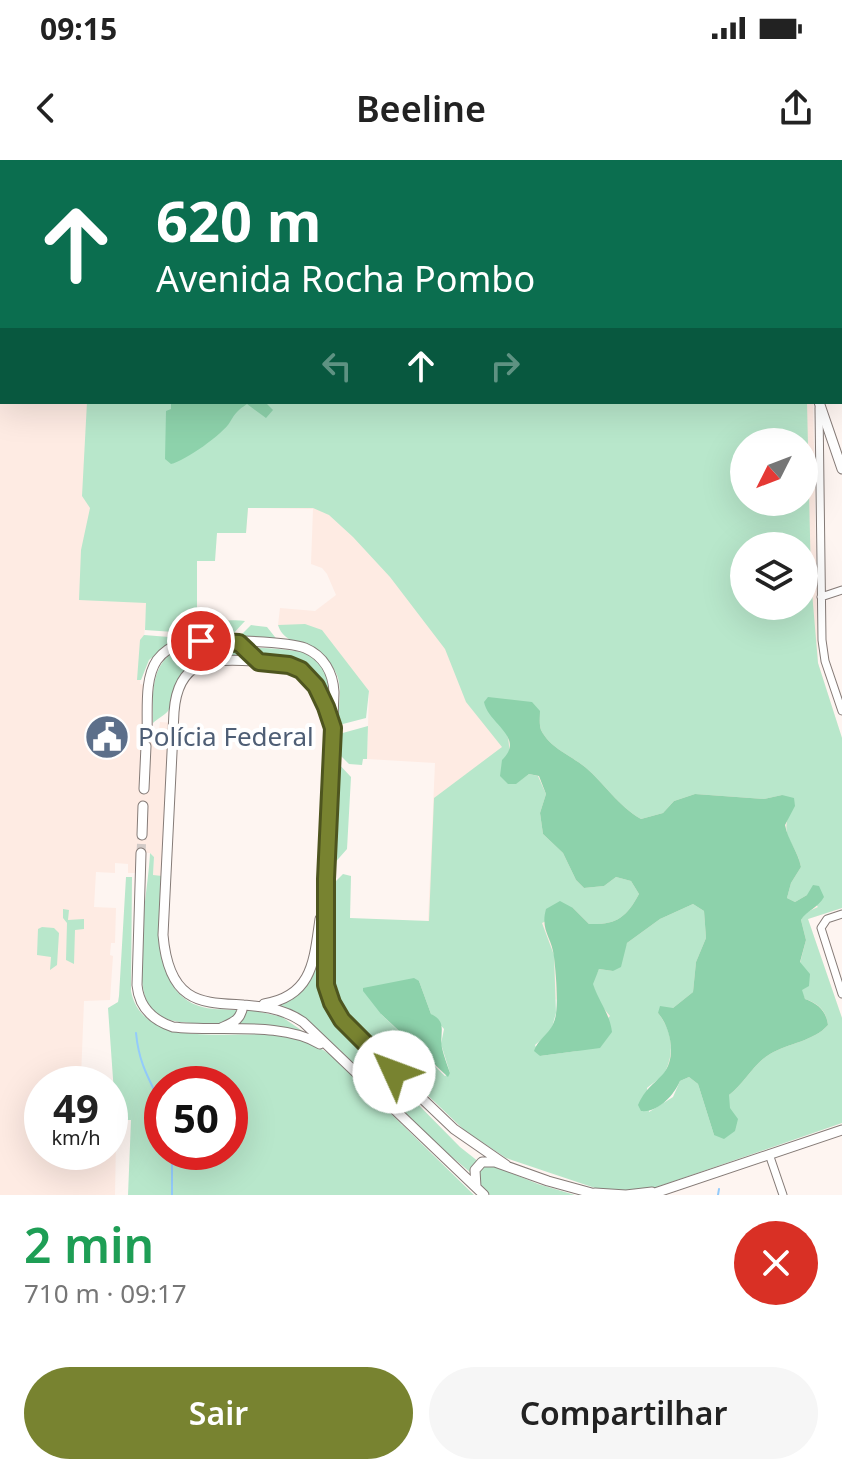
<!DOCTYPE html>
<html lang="pt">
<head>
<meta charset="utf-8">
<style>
  body { margin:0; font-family:"Noto Sans",sans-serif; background:#f6f6f6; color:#222; height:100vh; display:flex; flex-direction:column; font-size:30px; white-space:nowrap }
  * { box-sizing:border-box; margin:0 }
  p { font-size:26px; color:#767676 }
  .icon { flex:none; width:44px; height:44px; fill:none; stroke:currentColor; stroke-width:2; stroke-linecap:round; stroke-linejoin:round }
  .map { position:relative; height:1035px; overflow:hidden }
  .panel { display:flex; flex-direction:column; background:#fff; flex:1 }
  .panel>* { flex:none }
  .guide { position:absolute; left:0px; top:0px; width:842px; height:244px; box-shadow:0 8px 32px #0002; background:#0b6e4f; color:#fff; overflow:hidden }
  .needle { width:52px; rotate:228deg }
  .buttons { position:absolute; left:730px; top:268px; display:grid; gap:16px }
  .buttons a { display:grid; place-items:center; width:88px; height:88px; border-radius:50%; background:#fff; box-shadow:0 8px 32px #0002; font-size:40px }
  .speed { position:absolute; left:24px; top:906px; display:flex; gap:16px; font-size:40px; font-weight:700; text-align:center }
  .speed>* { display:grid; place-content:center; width:104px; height:104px; border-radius:50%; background:#fff; box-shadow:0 8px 32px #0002; line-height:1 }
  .speed small { font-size:20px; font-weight:400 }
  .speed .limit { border:12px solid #d22; background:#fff; color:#111 }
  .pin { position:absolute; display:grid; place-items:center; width:68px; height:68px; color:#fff; margin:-34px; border:4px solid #fff; border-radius:50%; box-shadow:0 2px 8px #0007 }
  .me { position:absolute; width:88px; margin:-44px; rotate:313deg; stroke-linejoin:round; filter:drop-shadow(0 0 6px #0008) }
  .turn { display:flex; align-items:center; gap:28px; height:168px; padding:0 24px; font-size:36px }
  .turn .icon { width:104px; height:104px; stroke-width:2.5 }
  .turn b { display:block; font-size:56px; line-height:68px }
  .lanes { display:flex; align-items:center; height:76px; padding:0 24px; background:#0003; justify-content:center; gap:40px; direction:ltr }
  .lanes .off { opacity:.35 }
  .round { display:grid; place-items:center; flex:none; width:84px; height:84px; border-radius:42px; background:#f6f6f6 }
  .headline { display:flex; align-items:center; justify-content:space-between; height:136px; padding:0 24px }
  h1 { font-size:48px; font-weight:600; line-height:60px; color:#1e9e55 }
  .button { display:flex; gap:16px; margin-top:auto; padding:16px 24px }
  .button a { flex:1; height:92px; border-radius:48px; background:#788330; color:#fff; font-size:32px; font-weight:600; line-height:92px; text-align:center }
  .button a+a { background:#f6f6f6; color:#222 }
  .status { display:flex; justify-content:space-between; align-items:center; height:56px; padding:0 40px; background:#fff; direction:ltr }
  .status svg { height:22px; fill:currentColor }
  header { display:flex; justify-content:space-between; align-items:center; height:104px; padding:0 24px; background:#fff; font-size:36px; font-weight:600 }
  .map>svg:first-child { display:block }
  .built { fill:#feebe3; fill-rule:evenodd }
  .green { fill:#b8e7cb; fill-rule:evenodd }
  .forest { fill:#8dd2ab }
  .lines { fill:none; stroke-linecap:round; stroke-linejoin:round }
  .stream { stroke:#93cbfb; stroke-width:2 }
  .taxiway { stroke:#ccc4c0; stroke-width:14 }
  .major-tunnel { stroke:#d2cac7; stroke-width:9; stroke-dasharray:9 4.5; stroke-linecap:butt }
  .minor-casing { stroke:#857b77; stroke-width:9 }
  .major-casing { stroke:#857b77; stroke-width:11 }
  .minor { stroke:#fff; stroke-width:7 }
  .major { stroke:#fff; stroke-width:9 }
  .route-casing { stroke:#4e551f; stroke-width:20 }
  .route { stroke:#788330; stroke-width:14 }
  .labels { text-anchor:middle; stroke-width:8; stroke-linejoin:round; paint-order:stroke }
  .service-label { font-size:26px; fill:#4e5e75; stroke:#fff; text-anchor:start }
</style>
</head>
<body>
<div class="status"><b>09:15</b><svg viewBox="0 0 49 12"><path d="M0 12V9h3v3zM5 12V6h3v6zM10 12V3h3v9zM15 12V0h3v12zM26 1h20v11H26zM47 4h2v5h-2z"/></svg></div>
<header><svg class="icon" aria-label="back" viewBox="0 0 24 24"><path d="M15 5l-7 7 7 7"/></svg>Beeline<svg class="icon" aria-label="share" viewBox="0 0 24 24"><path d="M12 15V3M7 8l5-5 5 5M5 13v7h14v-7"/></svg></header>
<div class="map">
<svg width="842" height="1035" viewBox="0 0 842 1035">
  <rect width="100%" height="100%" fill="#fef5f1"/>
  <!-- built -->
  <path class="built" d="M0 0H808L2 2V242H813L818 503 842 578V748L808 759 842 858V963L788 981 428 761 435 603 367 599 369 531 288 465H278L280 448 315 451 336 435 327 414 322 408 311 404 313 349 248 348 246 373 196 372 147 443 140 524 146 525 144 573 154 574 159 569 160 562 174 563 166 716H153L154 697 150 693H138L137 713H128V704L115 703V713L96 712 94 747 116 748 115 783H111L110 795 113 796 110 840 84 841 81 918 52 917V924H42V943L34 946 32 984 42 985V992H110V977L116 979 115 1035H0ZM744 282H804V342H744ZM744 386H804V446H744Z"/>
  <!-- green -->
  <path class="green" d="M0 0H803V2H2L0 56Z
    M87 242H807L811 420 818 503 842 578V748L808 759 842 858V963L654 1028 618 1031 598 1029 506 998 464 970 345 856 332 831 329 816 331 726 343 714 351 716 350 758 429 761 434 638 502 587 466 542 445 489 390 417 353 377 329 355 313 348H248L246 373H217L215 401H197V455C212 466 227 458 245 461L231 476 145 470 146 443 79 440 81 390 90 348 82 336ZM744 282H804V342H744ZM744 386H804V446H744ZM540 551C540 557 539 564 541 570 551 589 569 594 585 607 605 624 618 646 641 659L663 653 674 641 695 634 764 639 782 635 790 652C779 678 796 682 801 707L791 723 787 738 795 742 807 735 818 747 805 753 801 760 806 780 800 803 801 830 805 839C819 844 826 850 828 865 814 881 789 883 770 894 754 903 744 924 729 935V948L714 975 698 924 689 917 680 921 673 937 649 952 647 928C653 923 663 917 666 910 675 890 671 869 658 853L673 848 693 832 696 802 706 778 704 751 693 744 660 759 627 783 613 811 599 809 592 823 600 844 610 856 577 891 540 896 535 885 551 871 556 853 554 795 542 763 573 748 589 764C616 765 626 758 639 734L631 721 616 717 604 726 584 728 576 720 563 693 543 674 540 653 546 634 538 616 529 614 515 624H508C508 606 512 587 506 571ZM419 821 431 854 444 869 441 884 450 913 445 916 381 854Z
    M305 464 322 470 369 531 366 558 339 565C337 549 343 531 337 515 323 480 286 491 278 465Z
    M251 465 267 467 279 482 237 479Z
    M144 475 169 477 172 481 149 500 141 520H137L140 480Z
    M192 486C214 487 294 486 310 495 325 504 330 522 331 538L326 539 296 505C266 502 200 487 181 515 173 526 175 541 168 551 165 555 157 559 153 563 152 529 151 492 192 486Z
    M368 566 367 599H363L362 605 349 604 337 592 339 574Z
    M336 601 351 617 347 689 332 706Z
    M150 693 154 697 153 715 162 716C161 756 149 829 199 846 210 850 224 849 236 850L238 853C223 868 212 864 192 863 178 862 163 861 152 850 129 824 149 726 150 693Z
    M126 717H132L131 831C143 894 246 868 293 876 307 878 320 888 332 896L474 1035H128L131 960H126L119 968H110V961H116L108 848 118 842 119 836ZM162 924H230V992H162Z
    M63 749 69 750 68 760 84 759V769L75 770 74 804 66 800 67 763 63 758Z
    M42 767 54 768 59 773 57 805 50 810 51 797 37 795 38 769Z
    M318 799 324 839 334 859 460 987 479 1002 471 1013C446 992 420 970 396 947 368 920 312 855 278 845L291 837Z
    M252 850 282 857 307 874 233 866 243 860 245 851Z
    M489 1004 538 1024 575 1035H490L479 1023V1008Z"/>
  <!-- forest -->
  <path class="forest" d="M0 0H180L182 2H2V25Z
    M171 242H265L273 250 266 258 247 244C238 250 235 253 230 262 223 274 185 301 171 304L165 299 166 251 171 249Z
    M488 537 532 542 540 551C540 557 539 564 541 570 551 589 569 594 585 607 605 624 618 646 641 659L663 653 674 641 695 634 764 639 782 635 794 638 795 646 785 665C788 681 798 691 801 707L791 723 787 738 795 742 807 735 813 725 819 726 824 737C818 748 807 750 801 760L806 780 800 802 810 814 809 826 802 830 805 839C818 844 826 850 828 865 814 881 789 883 770 894 754 903 744 924 729 935L730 948 738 959 735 971 724 979 714 975 698 924 689 917 680 921C674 935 658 953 641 951L638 945C646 928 651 927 663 914 677 898 671 868 658 853L660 846 673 848 693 832 696 802 706 778 704 751 693 744 660 759 627 783 621 807 613 811 599 809 593 824C599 842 610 854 612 872L600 888 540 896 534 891C540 875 553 874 556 854 558 838 556 814 554 797 552 777 540 771 546 749L560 741 573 748 589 764C616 765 626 758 639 734L631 721 616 717 604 726 584 728 576 720 563 693 543 674 540 653 546 634 539 616 529 614 516 624H508L500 616 502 600C526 577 488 564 484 542Z
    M414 818 419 821 431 854C448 862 439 873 442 888 444 896 447 905 450 913L448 917 381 854 363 831V828Z"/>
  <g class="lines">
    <!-- stream -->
    <path class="stream" d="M136 873C139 904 149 919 162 946
      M172 992V1035
      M718 1035 719 1029"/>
    <!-- taxiway -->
    <path class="taxiway" d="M0 69H2"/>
    <!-- major-tunnel -->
    <path class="major-tunnel" d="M141 693 142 675"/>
    <!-- minor casing -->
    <g class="minor-casing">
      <path id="minor" d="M840 41H842
        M840 169 842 168
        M819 248 822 480 825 501 842 551
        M821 437 842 430
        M842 754 827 759 821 768 842 834
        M769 994 783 1035"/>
    </g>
    <!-- major casing -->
    <g class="major-casing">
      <path id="major" d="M815 0V2
        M840 121 842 127
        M819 242 842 309
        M333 568C326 548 321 526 304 513 291 502 272 502 255 501 211 499 178 498 174 552L163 775C172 880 245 822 303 862L484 1035
        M147 573C148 551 144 519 157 500 163 492 172 486 182 483 200 478 288 481 305 488 324 496 333 513 334 532L324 806 328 834 347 867 454 969 506 1005
        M144 629 146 586
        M142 675 143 646
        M141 693 137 825C139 847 152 860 173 867 218 872 281 861 320 884
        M264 844C313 836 314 800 320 759
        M221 868C234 862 241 860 243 845
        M476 1027 475 1010 482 1002H495L548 1021 599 1035
        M595 1033 626 1035 652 1032
        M649 1035 842 970"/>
    </g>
    <!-- minor -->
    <use href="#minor" class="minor"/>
    <!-- major -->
    <use href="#major" class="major"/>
  </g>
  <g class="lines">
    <!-- route casing -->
    <g class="route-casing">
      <path id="route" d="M201 481 239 483 259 502 289 505 301 510 316 526 326 547 333 568 326 719V825L332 843 342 860 394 912"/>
    </g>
    <!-- route -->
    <use href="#route" class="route"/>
  </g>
  <!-- icons -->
  <defs>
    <g id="civic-disc" transform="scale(2.3)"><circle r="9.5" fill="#5c6f8a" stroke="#fff"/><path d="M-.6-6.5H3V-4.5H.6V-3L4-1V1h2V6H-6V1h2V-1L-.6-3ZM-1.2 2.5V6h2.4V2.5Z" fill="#fff"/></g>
  </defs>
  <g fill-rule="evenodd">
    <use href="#civic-disc" x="107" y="577"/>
  </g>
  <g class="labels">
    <!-- service labels -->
    <g class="service-label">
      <text x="138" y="586">Polícia Federal</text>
    </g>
  </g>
</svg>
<div class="buttons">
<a><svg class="needle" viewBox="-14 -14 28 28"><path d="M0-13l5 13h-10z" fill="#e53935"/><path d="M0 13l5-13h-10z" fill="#767676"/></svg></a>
<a><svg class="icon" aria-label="layers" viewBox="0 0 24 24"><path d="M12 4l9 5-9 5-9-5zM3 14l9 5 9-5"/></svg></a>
</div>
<div class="speed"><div>49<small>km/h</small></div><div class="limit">50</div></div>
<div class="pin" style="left:201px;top:481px;background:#d93025"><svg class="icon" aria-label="arrive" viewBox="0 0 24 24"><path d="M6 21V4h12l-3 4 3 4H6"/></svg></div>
<svg class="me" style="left:394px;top:912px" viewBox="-20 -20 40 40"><circle r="19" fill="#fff"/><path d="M0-13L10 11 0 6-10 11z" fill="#788330"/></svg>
<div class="guide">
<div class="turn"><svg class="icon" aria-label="ahead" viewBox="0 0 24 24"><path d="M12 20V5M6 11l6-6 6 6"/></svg><div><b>620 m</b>Avenida Rocha Pombo</div></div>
<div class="lanes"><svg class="icon off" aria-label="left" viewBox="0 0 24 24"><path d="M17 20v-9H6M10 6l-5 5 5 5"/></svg><svg class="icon" aria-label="ahead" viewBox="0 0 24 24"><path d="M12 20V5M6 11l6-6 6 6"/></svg><svg class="icon off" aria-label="right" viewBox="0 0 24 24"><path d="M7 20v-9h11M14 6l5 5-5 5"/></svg></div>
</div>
</div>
<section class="panel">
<div class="headline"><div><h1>2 min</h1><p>710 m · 09:17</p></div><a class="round" style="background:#d93025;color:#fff"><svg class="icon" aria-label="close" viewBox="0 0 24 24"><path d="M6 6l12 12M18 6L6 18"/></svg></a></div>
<div class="button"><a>Sair</a><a>Compartilhar</a></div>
</section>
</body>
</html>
